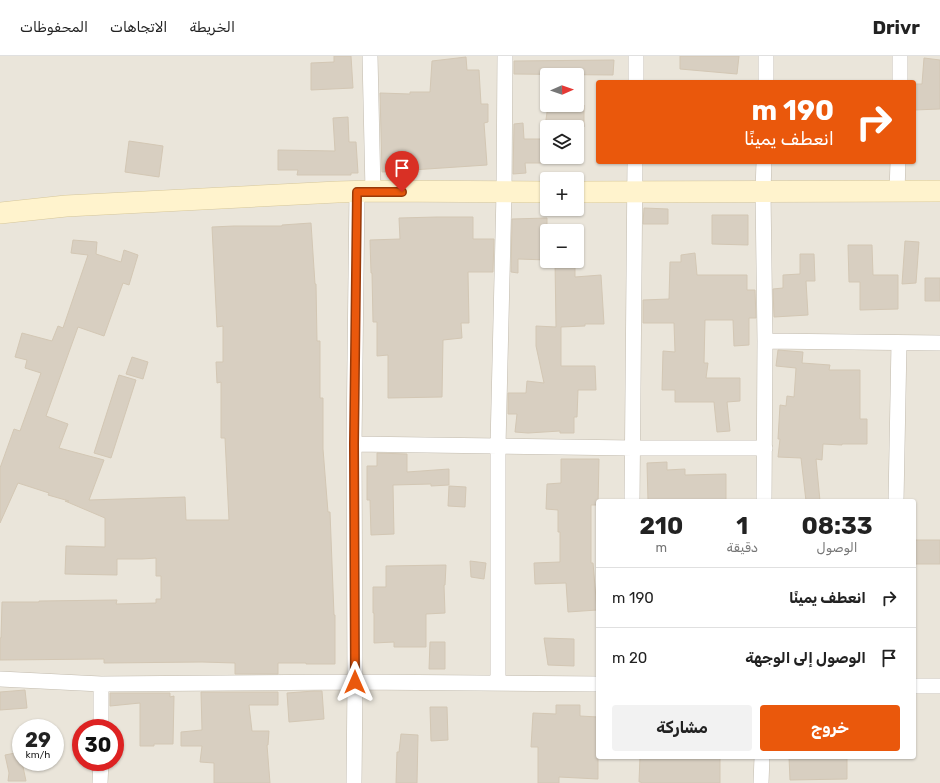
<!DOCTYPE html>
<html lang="ar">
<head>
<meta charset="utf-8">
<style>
  body { margin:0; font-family:Rubik,"Noto Sans Arabic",sans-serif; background:#f2f2f2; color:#222; direction:rtl; height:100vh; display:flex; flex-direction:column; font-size:15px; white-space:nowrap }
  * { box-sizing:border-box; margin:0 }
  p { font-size:13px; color:#767676 }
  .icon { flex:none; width:22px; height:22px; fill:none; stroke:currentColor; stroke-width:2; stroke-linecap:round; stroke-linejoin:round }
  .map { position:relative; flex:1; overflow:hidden; direction:ltr }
  .sheet { position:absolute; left:596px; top:443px; width:320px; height:260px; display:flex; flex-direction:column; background:#fff; border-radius:4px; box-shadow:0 1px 3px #0004; direction:rtl }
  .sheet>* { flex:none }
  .guide { position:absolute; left:596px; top:24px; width:320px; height:84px; border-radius:4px; box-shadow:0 1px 3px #0004; direction:rtl; background:#ea580c; color:#fff; overflow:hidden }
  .needle { width:26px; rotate:88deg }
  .fabs { position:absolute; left:540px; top:12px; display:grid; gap:8px }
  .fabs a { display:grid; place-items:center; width:44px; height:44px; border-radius:4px; background:#fff; box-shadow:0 1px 3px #0004; font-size:20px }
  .speed { position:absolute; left:12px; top:663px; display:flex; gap:8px; font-size:20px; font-weight:700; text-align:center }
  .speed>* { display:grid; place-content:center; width:52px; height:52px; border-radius:50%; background:#fff; box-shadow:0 1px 3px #0004; line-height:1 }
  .speed small { font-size:10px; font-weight:400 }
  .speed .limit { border:6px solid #d22; background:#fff; color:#111 }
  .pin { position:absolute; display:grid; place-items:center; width:34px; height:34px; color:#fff; margin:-41px -17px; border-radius:50% 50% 50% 0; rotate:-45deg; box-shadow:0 0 4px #0007 }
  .pin .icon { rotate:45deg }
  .me { position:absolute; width:44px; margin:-22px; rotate:0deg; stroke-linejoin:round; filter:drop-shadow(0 0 3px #0008) }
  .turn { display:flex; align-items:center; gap:14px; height:84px; padding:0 16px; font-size:18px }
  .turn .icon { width:52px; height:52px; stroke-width:2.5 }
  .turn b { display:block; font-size:28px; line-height:34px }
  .eta { display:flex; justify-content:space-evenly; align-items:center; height:68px; text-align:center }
  .eta b { font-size:24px; font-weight:700; line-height:28px }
  .primary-button { display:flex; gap:8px; margin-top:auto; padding:8px 16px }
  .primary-button a { flex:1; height:46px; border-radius:4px; background:#ea580c; color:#fff; font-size:16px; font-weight:700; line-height:46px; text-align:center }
  .primary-button a+a { background:#f2f2f2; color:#222 }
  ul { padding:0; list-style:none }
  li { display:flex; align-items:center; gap:12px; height:60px; padding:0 16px; border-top:1px solid #e0e0e0 }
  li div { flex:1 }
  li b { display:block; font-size:15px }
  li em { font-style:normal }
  header { display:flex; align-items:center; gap:24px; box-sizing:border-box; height:56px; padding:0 20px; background:#fff; border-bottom:1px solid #e0e0e0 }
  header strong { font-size:19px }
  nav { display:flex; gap:22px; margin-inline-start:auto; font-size:14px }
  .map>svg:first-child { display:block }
  .residential { fill:#eae5da; fill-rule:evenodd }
  .building { fill:#d8cfc1; stroke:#d3c7b4 }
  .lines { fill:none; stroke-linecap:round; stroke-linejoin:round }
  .street-casing { stroke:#c2bbae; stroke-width:16 }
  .secondary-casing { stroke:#d6c79b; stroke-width:22 }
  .street { stroke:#fff; stroke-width:15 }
  .secondary { stroke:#fff3cd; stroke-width:21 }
  .route-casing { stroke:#983908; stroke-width:10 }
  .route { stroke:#ea580c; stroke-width:7 }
</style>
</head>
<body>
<header>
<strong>Drivr</strong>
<nav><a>الخريطة</a><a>الاتجاهات</a><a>المحفوظات</a></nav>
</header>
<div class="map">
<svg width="940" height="727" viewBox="0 0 940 727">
  <rect width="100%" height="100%" fill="#f6f3ec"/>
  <!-- residential -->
  <path class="residential" d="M0 0H940V727H0ZM547 19H577V49H547ZM598 26H914V106H598ZM547 71H577V101H547ZM547 123H577V153H547ZM547 175H577V205H547ZM598 445H914V701H598ZM21 672H55V706H21ZM81 672H115V706H81Z"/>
  <!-- building -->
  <path class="building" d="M334 0H351L353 32 311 34V7L334 6Z
    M680 0H739L737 18 680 13Z
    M466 1 467 14H479L481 48H488V66L484 67 487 109 382 116 380 37 410 38V36H430L432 5Z
    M924 2 940 4V53L914 54V28H922Z
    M614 4 613 19 514 18V5Z
    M548 49H584V71H545Z
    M348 61 349 86H356L358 117H351V119H297L298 114H278V94L335 95 333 62Z
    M523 67 524 83H547V107H525L526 117 513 118 514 68Z
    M129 85 163 90 159 121 125 116Z
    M644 152 668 153V168H643Z
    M712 159H748V189L712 188Z
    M437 161H473V183H494L493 216H468L469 267H461L462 282 443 284 442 341 388 342V299L377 300V266H373L372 217H371L370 184 400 183 399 162Z
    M547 162V204L518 203V217L511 216 512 163Z
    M311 167 315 228H316L317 285H320V342H323V393L328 456H330L334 559H335V608H306V607H278V618H235V607L202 606 104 607V603L0 604V582H1L2 546H39V545L117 544 116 548 156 547V543H161V520H156V502L142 503H117V519L65 518 66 490 105 491V462L65 445H69L48 439 49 437 18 427 0 467V412L14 373 20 375 41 317 25 312 27 304 15 301 22 277 52 285 58 270 63 272 88 199 71 197 73 184 97 186 96 198 121 206 124 194 138 199 129 229 123 227 104 280 78 271 46 360 68 368 59 392 104 404 89 444 185 441 186 464H229L225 382H221V326L217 327 216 306H223V270L217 271 212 171 234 170H282V169Z
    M905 185 919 186 916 227 902 228Z
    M848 189H872L873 219H898V253L860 254V226H849Z
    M695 197 697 219H747V234H755L756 262H749V289L734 290 733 264H705L704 307H708L706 322H740V345L727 346 730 375 717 376 714 346H675V334H662L663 295 675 296 674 267H643V244L669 243 670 206H681V199Z
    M800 198H814L815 225H806L808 259 774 261 773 233 783 232V219L800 218Z
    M555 205H575V221L601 219 604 268H585V270L561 271V310H595L596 334H578L577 361H574V377H560V375L528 377 515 376 517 358H508V337H526L527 325 544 327 536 290V270L556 271Z
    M925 222H940V245H925Z
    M778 294 803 296 802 307 830 309 829 314H860V363H867V388H842V389L823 388 822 404 816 403 820 445H806L801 402 778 401 780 383H778L780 349 786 350 787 340 794 341 796 312 776 310Z
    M132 301 148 306 143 323 126 318Z
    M119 319 136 324 111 402 94 397Z
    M377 397 407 398V416L449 413V429L431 430V428L393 429 394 478 371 479 370 444H367V410H377Z
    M561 403H599L598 449H591V507H593L597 554 568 556 566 527 535 528 534 507 560 506V476H558V454L546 453 547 428 561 427Z
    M667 406V414L685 413V419L726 418V445H648L647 407Z
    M449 430 466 431 465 451 448 450Z
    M914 484H940V508H914Z
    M470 505 486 507 484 523 471 521Z
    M446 509 445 529H444L445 557 426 558V591H394V586L374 587V557H373V531H386V510Z
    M544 582 574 583V610L548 609Z
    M430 586H445V613H429Z
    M25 634 27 652 0 654V636Z
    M314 635H322L324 663 289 666 287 637Z
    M201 636H278V649H249L252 675H269L268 689H267L270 727H214V707L200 706 202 690H181V676L202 674Z
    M110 637H170V641L174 640 173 688H154V690H140V647L110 650Z
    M556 649H580V660L598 661V723L559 721V727H538V691H531L533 657 556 658Z
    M430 651H447L448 684 431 685Z
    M401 678 418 679 417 727H396L397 696H399Z
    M20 696 21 706H22L26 725H8L9 717 5 699Z
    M640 701H720V727H641V726H639Z
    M789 701H847V723L790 724Z"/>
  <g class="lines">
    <!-- street casing -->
    <g class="street-casing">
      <path id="street" d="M370 0 373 135
        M636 26V0
        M766 26V0
        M900 26V0
        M764 106 763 135 765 285 764 445
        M897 135 898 106
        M765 285 940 287
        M354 388 498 390 633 392H765
        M632 445 635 106
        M896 445 899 287
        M0 623 101 628 355 626 598 628
        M498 627V390L504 137 505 0
        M914 630H940
        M101 672V628
        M100 727 101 706
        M354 727 355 626 354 388 357 136
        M761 727 762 701"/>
    </g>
    <!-- secondary casing -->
    <g class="secondary-casing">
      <path id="secondary" d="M577 136 940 135
        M0 157 66 150 337 136 373 135 547 136"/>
    </g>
    <!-- street -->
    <use href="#street" class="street"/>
    <!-- secondary -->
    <use href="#secondary" class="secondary"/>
  </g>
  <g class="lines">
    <!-- route casing -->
    <g class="route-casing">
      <path id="route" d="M355 626 354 388 357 136H402"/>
    </g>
    <!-- route -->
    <use href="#route" class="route"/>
  </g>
</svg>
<div class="fabs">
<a><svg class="needle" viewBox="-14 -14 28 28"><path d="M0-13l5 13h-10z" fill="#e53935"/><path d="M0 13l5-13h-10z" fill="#767676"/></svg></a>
<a><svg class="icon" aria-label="layers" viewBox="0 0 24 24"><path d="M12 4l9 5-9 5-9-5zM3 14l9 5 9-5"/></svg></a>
<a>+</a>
<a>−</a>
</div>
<div class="speed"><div>29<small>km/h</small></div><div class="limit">30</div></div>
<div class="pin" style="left:402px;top:136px;background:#d93025"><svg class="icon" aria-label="arrive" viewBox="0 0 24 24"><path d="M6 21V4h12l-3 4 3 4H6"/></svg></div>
<svg class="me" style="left:355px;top:626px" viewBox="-20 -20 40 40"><path d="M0-17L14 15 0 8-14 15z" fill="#ea580c" stroke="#fff" stroke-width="4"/></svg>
<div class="guide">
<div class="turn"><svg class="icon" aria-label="right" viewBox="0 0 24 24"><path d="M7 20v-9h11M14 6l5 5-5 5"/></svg><div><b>190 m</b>انعطف يمينًا</div></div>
</div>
<section class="sheet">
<div class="eta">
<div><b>08:33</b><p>الوصول</p></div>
<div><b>1</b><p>دقيقة</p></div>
<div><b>210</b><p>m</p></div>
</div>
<ul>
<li><svg class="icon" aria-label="right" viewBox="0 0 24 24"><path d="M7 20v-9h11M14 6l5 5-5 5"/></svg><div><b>انعطف يمينًا</b></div><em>190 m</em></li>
<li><svg class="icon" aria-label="arrive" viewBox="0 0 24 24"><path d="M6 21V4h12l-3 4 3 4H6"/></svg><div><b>الوصول إلى الوجهة</b></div><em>20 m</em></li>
</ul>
<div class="primary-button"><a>خروج</a><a>مشاركة</a></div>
</section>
</div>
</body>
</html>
